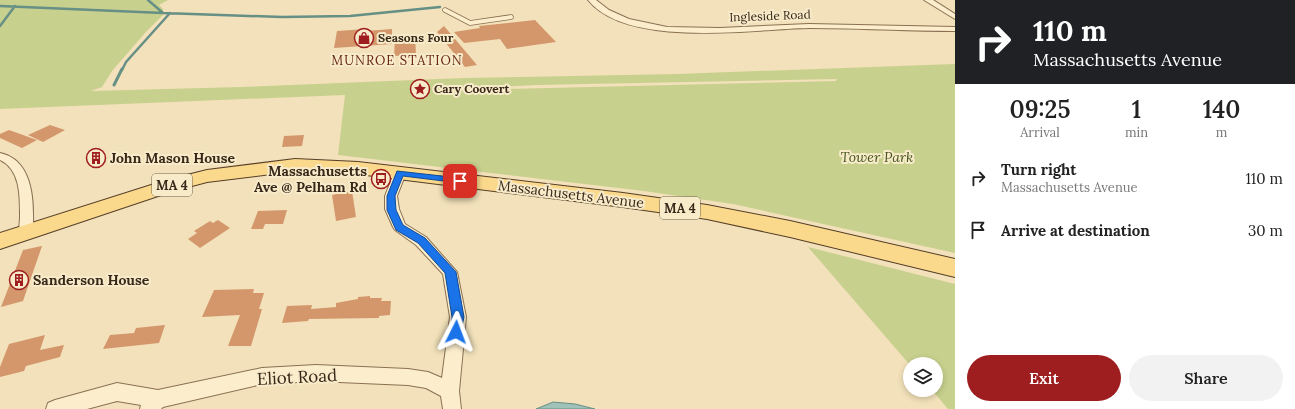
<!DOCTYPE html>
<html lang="en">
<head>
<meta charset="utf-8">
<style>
  body { margin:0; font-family:Lora,serif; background:#f2f2f2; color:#222; height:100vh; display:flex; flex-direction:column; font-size:15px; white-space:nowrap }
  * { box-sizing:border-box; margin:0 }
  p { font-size:13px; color:#767676 }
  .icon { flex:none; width:22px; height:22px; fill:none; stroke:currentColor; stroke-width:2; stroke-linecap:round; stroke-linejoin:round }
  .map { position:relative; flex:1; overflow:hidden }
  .drawer { display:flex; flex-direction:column; background:#fff; width:340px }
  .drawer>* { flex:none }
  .hud { background:#202124; color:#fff; overflow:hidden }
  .tools { position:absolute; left:903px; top:357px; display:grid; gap:8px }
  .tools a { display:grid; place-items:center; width:40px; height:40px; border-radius:50%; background:#fff; box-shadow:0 2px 6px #0003; font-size:20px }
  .pin { position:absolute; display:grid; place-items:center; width:34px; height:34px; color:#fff; margin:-17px; border-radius:8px; box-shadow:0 2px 6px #0006 }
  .me { position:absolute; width:44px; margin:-22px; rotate:3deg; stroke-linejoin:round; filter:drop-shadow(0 0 3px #0008) }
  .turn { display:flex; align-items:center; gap:14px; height:84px; padding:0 12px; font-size:18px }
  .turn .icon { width:52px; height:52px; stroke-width:2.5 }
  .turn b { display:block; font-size:28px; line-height:34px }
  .eta { display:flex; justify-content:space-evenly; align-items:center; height:68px; text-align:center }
  .eta b { font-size:24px; font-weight:600; line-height:28px }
  .cta { display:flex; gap:8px; margin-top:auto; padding:8px 12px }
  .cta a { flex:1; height:46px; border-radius:24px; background:#9e1d1e; color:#fff; font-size:16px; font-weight:600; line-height:46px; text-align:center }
  .cta a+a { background:#f2f2f2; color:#222 }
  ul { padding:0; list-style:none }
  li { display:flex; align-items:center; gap:12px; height:52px; padding:0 12px }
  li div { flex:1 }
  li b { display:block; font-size:15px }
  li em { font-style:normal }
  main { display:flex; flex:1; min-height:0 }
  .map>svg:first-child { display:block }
  .green { fill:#c8d08d; fill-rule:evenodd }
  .water { fill:#9fc1b7; stroke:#668f85 }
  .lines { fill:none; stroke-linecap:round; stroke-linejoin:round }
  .stream-far1 { stroke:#668f85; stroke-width:2.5 }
  .stream { stroke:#668f85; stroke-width:3 }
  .building { fill:#d4976c }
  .lane-casing { stroke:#8a7053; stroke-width:5.5 }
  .street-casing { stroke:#8a7053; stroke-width:2 }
  .primary-casing { stroke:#563e28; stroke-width:2 }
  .lane { stroke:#fceecd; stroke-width:4 }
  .street { fill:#fceecd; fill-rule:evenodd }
  .primary { fill:#fad88c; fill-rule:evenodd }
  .route { fill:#1a73e8; stroke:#114b97 }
  .labels { text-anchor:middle; stroke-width:4; stroke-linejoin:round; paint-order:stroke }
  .far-street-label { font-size:12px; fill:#372819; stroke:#f8ebca }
  .far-poi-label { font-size:12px; font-weight:bold; fill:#372819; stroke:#f8ebca; text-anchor:start }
  .far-neighbourhood-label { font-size:13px; letter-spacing:1px; fill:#672615; stroke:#f8ebca }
  .shield { fill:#f8ebca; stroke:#71624e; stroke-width:1 }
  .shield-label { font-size:13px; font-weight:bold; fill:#372819 }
  .park-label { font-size:14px; font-style:italic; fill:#47551e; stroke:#f8ebca }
  .poi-label { font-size:14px; font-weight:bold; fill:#372819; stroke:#f8ebca; text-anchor:start }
  .street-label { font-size:14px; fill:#372819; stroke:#f8ebca }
  .near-street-label { font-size:17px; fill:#372819; stroke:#f8ebca }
</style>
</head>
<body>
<main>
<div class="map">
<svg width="955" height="409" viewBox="0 0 955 409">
  <rect width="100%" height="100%" fill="#f2e1ba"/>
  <!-- green -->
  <path class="green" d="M0 0H168L159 5 163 9V15L145 33 112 71 102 87 91 91 241 87 464 78 677 74 955 64V253L733 204 644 191 338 155 345 95 0 109ZM837 79 836 81 426 91 537 85Z
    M808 247 955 284V409H948L932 390H936V364L910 365Z"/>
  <!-- water -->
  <path class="water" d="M553 402 575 404 595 409H536Z"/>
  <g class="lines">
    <!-- stream-far1 -->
    <path class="stream-far1" d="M148 0 163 13 282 17 350 16 440 7
      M0 6 163 13
      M0 26 15 6
      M122 70 126 62 170 13"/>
    <!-- stream -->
    <path class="stream" d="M114 85 122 69"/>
  </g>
  <!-- building -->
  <path class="building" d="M535 20 556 42 507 49 500 39 464 43 454 32 480 28 479 26Z
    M444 26 477 65 465 67 437 32Z
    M366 29V31L392 29V44L334 48 337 31Z
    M415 36 416 55 394 56 395 37Z
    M50 125 65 130 43 142 28 135Z
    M9 130 37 140 22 148 0 138V134Z
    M304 135 302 146 282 147 284 136Z
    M352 191 356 217 336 221 332 195Z
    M287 210 283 224H265L263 229H251L258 211Z
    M218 220 230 228 200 248 188 239 197 233 194 231 210 221 213 223Z
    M42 246 23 301 1 307 23 250Z
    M254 289 253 293H264L259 309H262L251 346H228L240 315 202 317 214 290Z
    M370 296V298H382L381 301H391L390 315 379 316V318L309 319 308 321 282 323 287 306 312 305 311 309 336 307V303L358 299V297Z
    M165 325 159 343 103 349 110 335 134 333 136 328Z
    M45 335 40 350 64 345 60 357 26 366 24 371 0 377V367L9 344Z"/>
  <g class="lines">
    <!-- lane casing -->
    <g class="lane-casing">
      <path id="lane" d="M445 10 470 23 511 17"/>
    </g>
    <!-- street casing -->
    <g class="street-casing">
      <path id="street" d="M588 0H596L609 10 629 19 667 27 720 28 809 24 955 27V31C906 31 857 28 809 28 753 29 627 49 588 0Z
        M924 0H933L955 14V19Z
        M0 153C28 159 33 189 33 214 33 221 34 229 31 235L26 237 21 235C18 230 20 223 20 217 20 197 21 170 0 160Z
        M400 169 404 170 406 173 397 196 399 209 405 224 426 237 457 272 466 317 459 391 461 409H443L441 396 426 388 408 385 316 381 262 384 163 407 161 409H140L141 405 117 401 87 409H46L48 403 55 400 117 383 158 390 262 368 316 365 408 369 428 372 442 378 450 317 443 274 416 245 395 230 393 227 385 209V196L394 173 396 170Z"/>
    </g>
    <!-- primary casing -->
    <g class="primary-casing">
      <path id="primary" d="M295 159 358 162 623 193 707 205 790 221 955 259V277L790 237 707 219 623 207 358 174 312 171H295L207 182 173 191 0 249V233L167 180 207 170Z"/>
    </g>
    <!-- lane -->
    <use href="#lane" class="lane"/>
    <!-- street -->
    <use href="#street" class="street"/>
    <!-- primary -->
    <use href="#primary" class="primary"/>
  </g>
  <!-- route -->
  <path class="route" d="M397 171 460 178 464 181 460 183 403 176 395 196 396 210 403 225 425 238 456 272 464 317 460 335 456 337 452 335 451 332 452 317 445 273 418 243 396 230 387 210V196Z"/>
  <!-- icons -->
  <defs>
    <g id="shop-ring" transform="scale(1)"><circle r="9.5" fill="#f8ebca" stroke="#9e1d1e" stroke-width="1.5"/><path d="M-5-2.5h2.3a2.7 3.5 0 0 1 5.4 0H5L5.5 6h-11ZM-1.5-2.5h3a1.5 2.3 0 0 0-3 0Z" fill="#9e1d1e"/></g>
    <g id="sight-ring" transform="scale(1)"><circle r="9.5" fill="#f8ebca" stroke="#9e1d1e" stroke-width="1.5"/><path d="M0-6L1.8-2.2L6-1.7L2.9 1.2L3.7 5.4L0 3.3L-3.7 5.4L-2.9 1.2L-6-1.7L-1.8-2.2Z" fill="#9e1d1e"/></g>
    <g id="building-ring" transform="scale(1)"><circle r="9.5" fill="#f8ebca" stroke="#9e1d1e" stroke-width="1.5"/><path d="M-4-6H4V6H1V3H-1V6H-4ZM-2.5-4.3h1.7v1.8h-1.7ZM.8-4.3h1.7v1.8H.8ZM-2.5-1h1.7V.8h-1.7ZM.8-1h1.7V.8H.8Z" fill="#9e1d1e"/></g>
    <g id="bus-ring" transform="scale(1)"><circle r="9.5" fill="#f8ebca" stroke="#9e1d1e" stroke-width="1.5"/><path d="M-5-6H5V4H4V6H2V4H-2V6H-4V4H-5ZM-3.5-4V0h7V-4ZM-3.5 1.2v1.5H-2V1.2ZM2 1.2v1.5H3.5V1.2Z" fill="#9e1d1e"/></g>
  </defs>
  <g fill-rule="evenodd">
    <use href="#shop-ring" x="364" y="38"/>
    <use href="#sight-ring" x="420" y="89"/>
    <use href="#building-ring" x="96" y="158"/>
    <use href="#bus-ring" x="381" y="179"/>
    <use href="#building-ring" x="19" y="280"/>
  </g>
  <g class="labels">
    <!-- far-street labels -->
    <g class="far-street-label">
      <text transform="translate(770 16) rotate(-2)" y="4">Ingleside Road</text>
    </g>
    <!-- far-poi labels -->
    <g class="far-poi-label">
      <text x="378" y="42">Seasons Four</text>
      <text x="434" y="93">Cary Coovert</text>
    </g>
    <!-- far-neighbourhood labels -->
    <g class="far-neighbourhood-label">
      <text x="397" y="65">MUNROE STATION</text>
    </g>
    <!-- shield labels -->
    <g class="shield">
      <rect x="152" y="174" width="40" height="22" rx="3"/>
      <rect x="660" y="197" width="40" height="22" rx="3"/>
    </g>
    <g class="shield-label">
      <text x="172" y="190">MA 4</text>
      <text x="680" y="213">MA 4</text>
    </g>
    <!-- park labels -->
    <g class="park-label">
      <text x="877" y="162">Tower Park</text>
    </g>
    <!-- poi labels -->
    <g class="poi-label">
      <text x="110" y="163">John Mason House</text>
      <text x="367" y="176" text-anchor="end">Massachusetts<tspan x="367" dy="16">Ave @ Pelham Rd</tspan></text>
      <text x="33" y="285">Sanderson House</text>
    </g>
    <!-- street labels -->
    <g class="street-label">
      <text transform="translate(571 194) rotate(7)" y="5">Massachusetts Avenue</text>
    </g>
    <!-- near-street labels -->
    <g class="near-street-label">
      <text transform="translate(297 377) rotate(-3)" y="6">Eliot Road</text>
    </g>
  </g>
</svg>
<div class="tools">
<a><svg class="icon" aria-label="layers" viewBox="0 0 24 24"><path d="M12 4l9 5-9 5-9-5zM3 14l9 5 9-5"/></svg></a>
</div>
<div class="pin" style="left:460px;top:181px;background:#d93025"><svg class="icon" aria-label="arrive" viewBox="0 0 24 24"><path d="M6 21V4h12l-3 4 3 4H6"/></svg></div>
<svg class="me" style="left:456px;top:332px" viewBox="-20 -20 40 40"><path d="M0-17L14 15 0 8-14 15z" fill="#1a73e8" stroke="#fff" stroke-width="4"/></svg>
</div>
<section class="drawer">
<div class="hud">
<div class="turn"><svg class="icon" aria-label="right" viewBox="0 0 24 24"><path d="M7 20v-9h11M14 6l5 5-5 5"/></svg><div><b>110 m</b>Massachusetts Avenue</div></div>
</div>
<div class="eta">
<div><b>09:25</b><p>Arrival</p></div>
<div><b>1</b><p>min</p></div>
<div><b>140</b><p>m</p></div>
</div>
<ul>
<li><svg class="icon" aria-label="right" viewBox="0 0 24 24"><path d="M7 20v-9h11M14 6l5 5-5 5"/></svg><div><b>Turn right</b><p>Massachusetts Avenue</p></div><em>110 m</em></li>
<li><svg class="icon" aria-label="arrive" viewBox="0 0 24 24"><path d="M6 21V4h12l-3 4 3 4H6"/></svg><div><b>Arrive at destination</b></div><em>30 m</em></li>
</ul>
<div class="cta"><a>Exit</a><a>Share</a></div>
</section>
</main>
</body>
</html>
